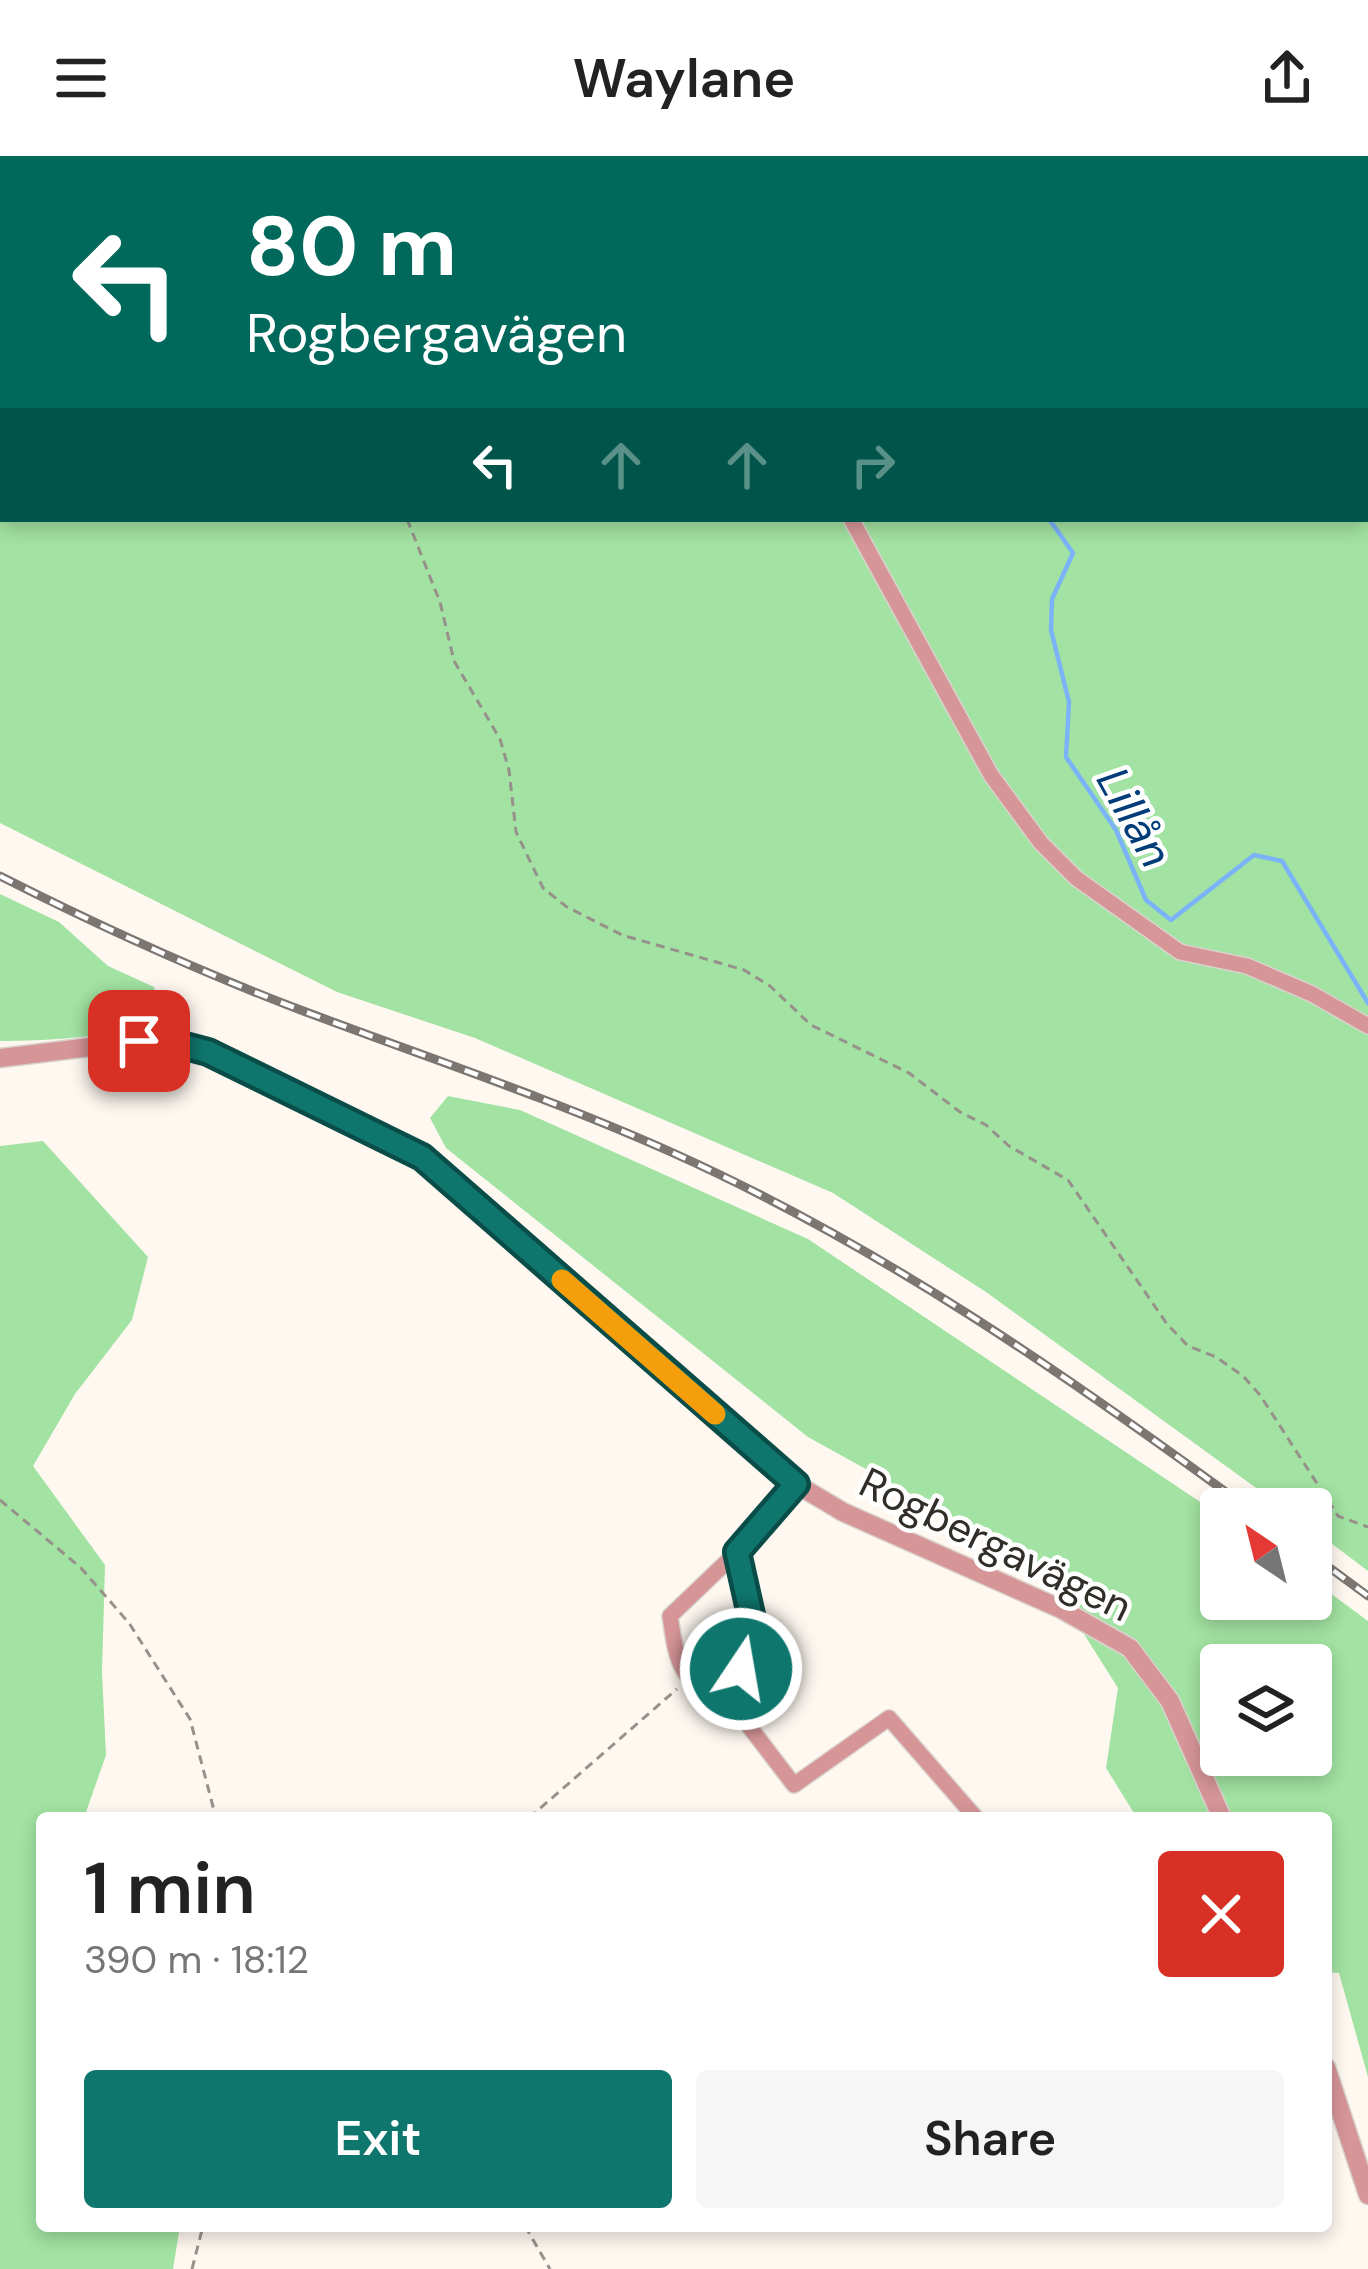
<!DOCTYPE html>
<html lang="en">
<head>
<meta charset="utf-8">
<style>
  body { margin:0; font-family:"DM Sans",sans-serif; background:#f6f6f6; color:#222; height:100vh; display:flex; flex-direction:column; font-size:45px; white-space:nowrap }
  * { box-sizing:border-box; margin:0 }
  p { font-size:39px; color:#767676 }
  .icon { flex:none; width:66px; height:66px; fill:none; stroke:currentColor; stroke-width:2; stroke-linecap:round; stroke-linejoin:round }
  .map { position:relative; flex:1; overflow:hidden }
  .side { position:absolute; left:36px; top:1656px; width:1296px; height:420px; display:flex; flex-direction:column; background:#fff; border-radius:12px; box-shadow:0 6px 18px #0003 }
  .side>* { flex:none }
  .banner { position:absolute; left:0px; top:0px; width:1368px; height:366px; box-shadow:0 6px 18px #0003; background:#00695c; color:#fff; overflow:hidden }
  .needle { width:78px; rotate:325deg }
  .tools { position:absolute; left:1200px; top:1332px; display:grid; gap:24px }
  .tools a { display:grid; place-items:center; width:132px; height:132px; border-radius:12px; background:#fff; box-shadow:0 6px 18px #0003; font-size:60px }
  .pin { position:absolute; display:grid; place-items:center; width:102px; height:102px; color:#fff; margin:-51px; border-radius:24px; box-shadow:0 6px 18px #0006 }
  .me { position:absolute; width:132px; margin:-66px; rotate:12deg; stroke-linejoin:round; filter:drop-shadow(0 0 9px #0008) }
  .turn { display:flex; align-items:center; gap:42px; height:252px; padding:0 48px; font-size:54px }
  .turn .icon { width:156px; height:156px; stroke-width:2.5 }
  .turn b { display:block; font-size:84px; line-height:102px }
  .lanes { display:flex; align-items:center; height:114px; padding:0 48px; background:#0003; justify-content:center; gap:60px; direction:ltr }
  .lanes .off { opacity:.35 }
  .round { display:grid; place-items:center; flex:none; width:126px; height:126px; border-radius:12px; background:#f6f6f6 }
  .headline { display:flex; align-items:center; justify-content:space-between; height:204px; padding:0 48px }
  h1 { font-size:72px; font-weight:600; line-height:90px }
  .cta { display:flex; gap:24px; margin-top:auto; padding:24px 48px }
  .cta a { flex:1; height:138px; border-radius:12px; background:#0f766e; color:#fff; font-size:48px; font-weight:600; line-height:138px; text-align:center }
  .cta a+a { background:#f6f6f6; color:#222 }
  header { display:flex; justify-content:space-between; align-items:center; height:156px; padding:0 48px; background:#fff; font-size:54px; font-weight:600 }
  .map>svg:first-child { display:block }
  .green { fill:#a2e2a2; fill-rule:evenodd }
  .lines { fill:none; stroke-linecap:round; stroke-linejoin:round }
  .stream { stroke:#7bb3f9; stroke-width:4.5 }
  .minor-casing { stroke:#dad3cd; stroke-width:18 }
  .tertiary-casing { stroke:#dad3cd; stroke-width:21 }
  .path { stroke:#96918b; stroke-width:3; stroke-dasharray:9 6; stroke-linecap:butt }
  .minor { stroke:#d69597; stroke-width:15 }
  .tertiary { stroke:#d69597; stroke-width:18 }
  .rail-casing { stroke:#7b7671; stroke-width:9 }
  .rail { stroke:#fff; stroke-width:4.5; stroke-dasharray:14; stroke-linecap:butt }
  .route-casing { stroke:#0a4d48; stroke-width:30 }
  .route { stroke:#0f766e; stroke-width:21 }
  .slow { stroke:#f59e0b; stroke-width:21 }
  .labels { text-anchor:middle; stroke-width:9; stroke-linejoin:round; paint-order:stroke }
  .street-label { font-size:42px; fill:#312d29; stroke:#fff }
  .water-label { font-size:45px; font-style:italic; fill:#003c78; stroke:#fff }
</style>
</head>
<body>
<header><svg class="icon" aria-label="menu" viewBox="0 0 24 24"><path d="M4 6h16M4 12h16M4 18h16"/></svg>Waylane<svg class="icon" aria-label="share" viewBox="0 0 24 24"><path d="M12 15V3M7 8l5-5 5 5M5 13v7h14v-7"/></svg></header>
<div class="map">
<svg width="1368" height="2113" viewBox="0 0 1368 2113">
  <rect width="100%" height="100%" fill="#fff8f1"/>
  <!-- green -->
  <path class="green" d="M0 0 1257 3H3V363H1365V77L1368 79V1415L1311 1372V1353H1285L986 1136 833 1037 475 882 337 836 0 667Z
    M0 738 59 766 108 810 154 831 164 865C109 880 57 885 0 885Z
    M448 940 520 954 808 1083 1221 1360V1443H1311V1423L1368 1465V1921L1339 1817 1326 1816V1662H1137L1106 1612 1118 1532 1041 1410 808 1281 446 992 430 962ZM1221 1509H1311V1599H1221Z
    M43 985 148 1101 132 1164 75 1238 33 1310 105 1409 102 1516 106 1599 84 1662H42V2070H180L173 2113H0V990Z"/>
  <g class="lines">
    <!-- stream -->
    <path class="stream" d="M686 0 688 3
      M941 0 944 3
      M887 3 893 0
      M1049 363 1073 397 1052 443 1051 474 1069 546 1066 601 1116 674 1146 744 1171 764 1254 699 1282 705 1368 847"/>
    <!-- minor casing -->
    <g class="minor-casing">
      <path id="minor" d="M637 0 638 3
        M851 363 991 619 1041 687 1076 722 1180 796 1247 810 1312 838 1368 870
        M796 1328 737 1396C742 1458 783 1478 719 1531L794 1629 889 1562 976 1662
        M719 1531C677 1534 675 1491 670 1460L737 1396"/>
    </g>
    <!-- tertiary casing -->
    <g class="tertiary-casing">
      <path id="tertiary" d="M1302 0 1306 3
        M1365 43 1368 45
        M0 902 139 885 170 886 207 896 422 1001 796 1328 843 1356 1061 1453 1130 1492 1170 1545 1222 1662
        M1326 1911 1368 2039"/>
    </g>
    <!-- path -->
    <path class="path" d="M8 0 10 3
      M118 3H137
      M175 3 176 0
      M200 3 202 0
      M281 3 282 0
      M0 108 3 110
      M407 363 440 446 454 505 500 583 509 614 516 676 543 732 567 751 622 779 744 814 770 830 811 869 909 917 960 956 986 969 1009 990 1068 1024 1167 1168 1188 1190 1216 1201 1243 1220 1260 1239 1338 1360 1368 1371
      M0 1344 81 1412 129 1467 190 1563 216 1662
      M529 1662 677 1533
      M525 2070 550 2113
      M192 2113 203 2070"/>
    <!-- minor -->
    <use href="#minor" class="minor"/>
    <!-- tertiary -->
    <use href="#tertiary" class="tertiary"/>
    <!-- rail casing -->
    <g class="rail-casing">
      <path id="rail" d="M0 720C97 769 196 814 298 853 423 900 550 942 671 996 881 1090 1065 1218 1249 1353
        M1311 1398 1368 1440"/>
    </g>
    <!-- rail -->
    <use href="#rail" class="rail"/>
  </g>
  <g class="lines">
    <!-- route casing -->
    <g class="route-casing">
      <path id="route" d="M139 885 170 886 208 896 422 1001 796 1328 737 1396 756 1481 741 1513"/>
    </g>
    <!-- route -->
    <use href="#route" class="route"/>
    <!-- slow -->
    <path class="slow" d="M562 1124 715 1258"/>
  </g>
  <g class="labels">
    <!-- street labels -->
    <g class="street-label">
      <text transform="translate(996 1388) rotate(26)" y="15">Rogbergavägen</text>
    </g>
    <!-- water labels -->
    <g class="water-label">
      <text transform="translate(1135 661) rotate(61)" y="16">Lillån</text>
    </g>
  </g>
</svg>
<div class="tools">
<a><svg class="needle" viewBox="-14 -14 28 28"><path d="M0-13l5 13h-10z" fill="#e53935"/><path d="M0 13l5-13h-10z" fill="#767676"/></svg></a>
<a><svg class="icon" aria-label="layers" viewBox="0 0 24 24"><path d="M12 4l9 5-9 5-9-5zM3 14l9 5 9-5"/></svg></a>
</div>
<div class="pin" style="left:139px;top:885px;background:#d93025"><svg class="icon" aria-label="arrive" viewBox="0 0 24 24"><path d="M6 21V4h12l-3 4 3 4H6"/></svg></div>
<svg class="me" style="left:741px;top:1513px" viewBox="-20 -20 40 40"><circle r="17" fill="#0f766e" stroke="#fff" stroke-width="3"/><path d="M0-11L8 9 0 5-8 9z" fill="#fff"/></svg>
<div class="banner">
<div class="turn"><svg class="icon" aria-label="left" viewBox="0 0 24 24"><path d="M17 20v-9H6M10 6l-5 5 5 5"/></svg><div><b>80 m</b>Rogbergavägen</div></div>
<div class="lanes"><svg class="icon" aria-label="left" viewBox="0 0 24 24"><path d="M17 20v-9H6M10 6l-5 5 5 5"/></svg><svg class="icon off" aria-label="ahead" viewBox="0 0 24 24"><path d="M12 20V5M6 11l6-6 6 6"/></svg><svg class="icon off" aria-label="ahead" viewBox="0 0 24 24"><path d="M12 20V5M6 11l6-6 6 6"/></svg><svg class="icon off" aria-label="right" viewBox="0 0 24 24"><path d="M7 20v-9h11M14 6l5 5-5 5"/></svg></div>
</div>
<section class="side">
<div class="headline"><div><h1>1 min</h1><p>390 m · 18:12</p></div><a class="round" style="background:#d93025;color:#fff"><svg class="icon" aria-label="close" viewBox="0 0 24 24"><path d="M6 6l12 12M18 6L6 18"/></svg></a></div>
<div class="cta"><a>Exit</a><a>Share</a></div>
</section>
</div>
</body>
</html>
